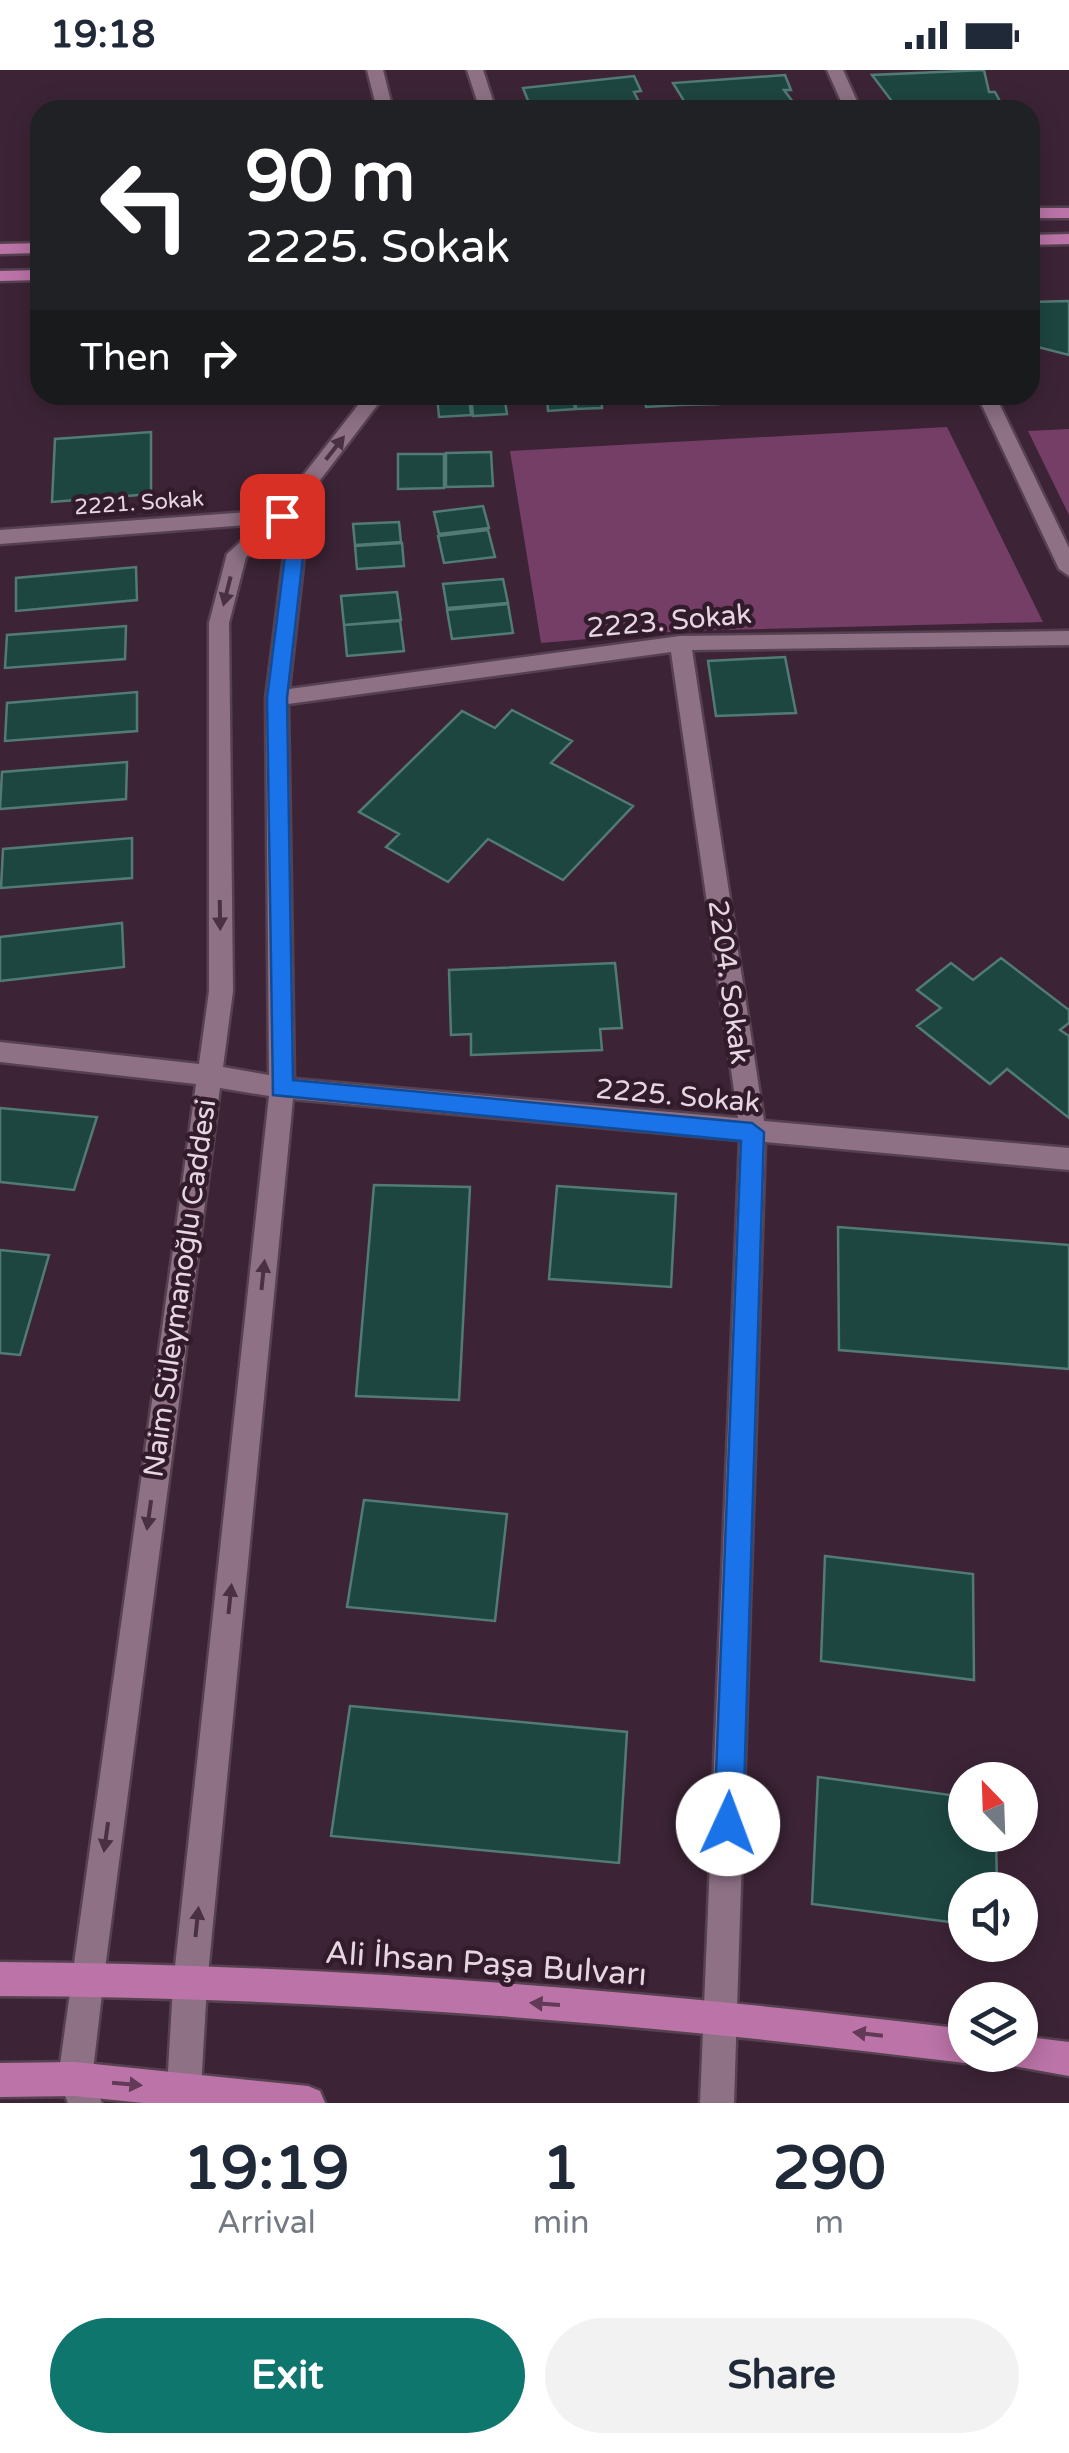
<!DOCTYPE html>
<html lang="en">
<head>
<meta charset="utf-8">
<style>
  body { margin:0; font-family:"Varela Round",sans-serif; background:#f2f2f3; color:#1f2937; height:100vh; display:flex; flex-direction:column; font-size:38px; white-space:nowrap }
  * { box-sizing:border-box; margin:0 }
  p { font-size:32px; color:#747a83 }
  .icon { flex:none; width:55px; height:55px; fill:none; stroke:currentColor; stroke-width:2; stroke-linecap:round; stroke-linejoin:round }
  .map { position:relative; height:2033px; overflow:hidden }
  .details { display:flex; flex-direction:column; background:#fff; flex:1 }
  .details>* { flex:none }
  .top-card { position:absolute; left:30px; top:30px; width:1010px; height:305px; border-radius:30px; box-shadow:0 5px 25px #0003; background:#202124; color:#fff; overflow:hidden }
  .needle { width:65px; rotate:337deg }
  .buttons { position:absolute; left:948px; top:1692px; display:grid; gap:20px }
  .buttons a { display:grid; place-items:center; width:90px; height:90px; border-radius:50%; background:#fff; box-shadow:0 5px 25px #0003; font-size:50px }
  .pin { position:absolute; display:grid; place-items:center; width:85px; height:85px; color:#fff; margin:-42px; border-radius:20px; box-shadow:0 5px 15px #0006 }
  .me { position:absolute; width:110px; margin:-55px; rotate:2deg; stroke-linejoin:round; filter:drop-shadow(0 0 8px #0008) }
  .turn { display:flex; align-items:center; gap:35px; height:210px; padding:0 50px; font-size:45px }
  .turn .icon { width:130px; height:130px; stroke-width:2.5 }
  .turn b { display:block; font-size:70px; line-height:85px }
  .then { display:flex; align-items:center; height:95px; padding:0 50px; background:#0003; gap:20px; font-size:38px }
  .eta { display:flex; justify-content:space-evenly; align-items:center; height:170px; text-align:center }
  .eta b { font-size:60px; font-weight:800; line-height:70px }
  .primary-button { display:flex; gap:20px; margin-top:auto; padding:20px 50px }
  .primary-button a { flex:1; height:115px; border-radius:60px; background:#0f766e; color:#fff; font-size:40px; font-weight:800; line-height:115px; text-align:center }
  .primary-button a+a { background:#f2f2f3; color:#1f2937 }
  .status { display:flex; justify-content:space-between; align-items:center; height:70px; padding:0 50px; background:#fff; direction:ltr }
  .status svg { height:28px; fill:currentColor }
  .map>svg:first-child { display:block }
  .green { fill:#753e66 }
  .building { fill:#1e4641; stroke:#537b76; stroke-width:2.5 }
  .lines { fill:none; stroke-linecap:round; stroke-linejoin:round }
  .minor-casing { stroke:#564150; stroke-width:5 }
  .major-casing { stroke:#564150; stroke-width:5 }
  .minor { fill:#8e7185; fill-rule:evenodd }
  .major { fill:#bc74a8; fill-rule:evenodd }
  .oneway { fill:#493042 }
  .oneway2 { fill:#623a57 }
  .route { fill:#1a73e8; stroke:#114b97; stroke-width:2.5 }
  .labels { text-anchor:middle; stroke-width:9; stroke-linejoin:round; paint-order:stroke }
  .far-street-label { font-size:22px; fill:#e6d6e1; stroke:#321b2b }
  .street-label { font-size:28px; fill:#e6d6e1; stroke:#321b2b }
  .near-street-label { font-size:32px; fill:#e6d6e1; stroke:#321b2b }
</style>
</head>
<body>
<div class="status"><b>19:18</b><svg viewBox="0 0 49 12"><path d="M0 12V9h3v3zM5 12V6h3v6zM10 12V3h3v9zM15 12V0h3v12zM26 1h20v11H26zM47 4h2v5h-2z"/></svg></div>
<div class="map">
<svg width="1069" height="2033" viewBox="0 0 1069 2033">
  <rect width="100%" height="100%" fill="#3c2436"/>
  <!-- green -->
  <path class="green" d="M947 357 1043 552 681 561 541 573 510 381Z
    M1069 359V445L1028 361Z"/>
  <!-- building -->
  <path class="building" d="M984 0 989 22H995L1003 37 888 40 884 31 891 30 872 5Z
    M785 5 791 20H784L799 40H683L689 39 673 13Z
    M634 6 641 21 634 22 639 32H645L649 40H538L535 32 529 33 523 18Z
    M1069 231V285L1030 275V232Z
    M437 325H469L471 345 439 347Z
    M471 325H504L507 344 473 346Z
    M547 325H573L575 339 548 341Z
    M575 325H601L602 338 576 339Z
    M644 325H676L678 335 646 337Z
    M677 325H716L718 334 679 335Z
    M151 362V424L52 432 55 369Z
    M491 382 493 416 446 417V383Z
    M398 384H444V418L398 419Z
    M483 436 489 458 439 464 434 442Z
    M399 452 401 472 355 475 353 454Z
    M488 460 495 487 444 493 438 466Z
    M402 473 404 496 357 499 355 476Z
    M136 497 137 530 16 541V508Z
    M503 509 508 533 447 538 443 514Z
    M397 522 401 550 344 555 341 526Z
    M508 534 513 563 452 569 447 540Z
    M400 551 404 581 347 586 344 555Z
    M126 556 125 589 5 598 7 565Z
    M785 587 796 643 716 646 708 591Z
    M137 622V661L5 671 7 633Z
    M512 640 572 671 551 693 633 736 563 810 488 769 448 812 386 777 399 764 359 742 462 641 495 658Z
    M127 692 126 729 0 739 2 702Z
    M132 768V808L1 818 3 779Z
    M122 853 124 897 0 911V867Z
    M1001 888 1069 940V953L1060 960 1069 966V1048L1007 999 990 1014 917 956 941 938 917 920 951 893 973 910Z
    M615 893 622 958 600 959 602 980 471 985V964L451 965 449 900Z
    M0 1038 97 1047 74 1120 0 1112Z
    M374 1115 470 1117 459 1330 356 1326Z
    M557 1116 676 1124 671 1217 549 1209Z
    M838 1157 1069 1175V1299L839 1280Z
    M0 1180 49 1185 20 1285 0 1283Z
    M364 1430 507 1444 495 1551 347 1537Z
    M825 1486 973 1504 974 1610 821 1591Z
    M350 1636 627 1662 619 1793 331 1766Z
    M818 1707 965 1727V1765H996L997 1820H965V1854L812 1834Z"/>
  <g class="lines">
    <!-- minor casing -->
    <g class="minor-casing">
      <path id="minor" d="M367 0H383L393 40H377Z
        M467 0H483L496 40H480Z
        M827 0H843L861 40H845Z
        M366 325H385L292 447 305 478 289 619 680 566 1069 561V575L692 580 764 1051 1069 1078V1100L765 1072 734 2033H700L740 1070 293 1029 207 1915 201 2019 196 2033H162L167 2019 173 1915 269 1026 220 1018 104 1907 92 2009 102 2033H68L58 2009 196 1014 0 992V972L199 994 209 921V553L227 484 260 454 0 474V460L276 440ZM278 460 285 478 266 628 269 1005 223 997 233 921 229 553 246 487ZM671 582 738 1048 294 1009 288 634Z
        M977 325H995L1069 478V506L1059 499Z"/>
    </g>
    <!-- major casing -->
    <g class="major-casing">
      <path id="major" d="M1030 138H1069V148H1030Z
        M1069 164V174L1030 175V165Z
        M40 173V183L0 184V174Z
        M40 200V210L0 211V201Z
        M0 1892C323 1894 645 1920 965 1959V1985H978L965 1993C645 1953 323 1927 0 1926Z
        M1020 1966 1069 1972V2006L1008 1995 1004 1985H1020Z
        M75 1992 308 2016 320 2021 325 2033H143L75 2026 0 2027V1993Z"/>
    </g>
    <!-- minor -->
    <use href="#minor" class="minor"/>
    <!-- major -->
    <use href="#major" class="major"/>
  </g>
  <!-- one-way arrows -->
  <defs><path id="oneway-solid" d="M-6-.8H1V-3.2L6.5 0L1 3.2V.8H-6Z" transform="scale(2.5)"/></defs>
  <g class="oneway">
    <use href="#oneway-solid" transform="translate(335 378) rotate(-52)"/>
    <use href="#oneway-solid" transform="translate(227 521) rotate(104)"/>
    <use href="#oneway-solid" transform="translate(220 845) rotate(89)"/>
    <use href="#oneway-solid" transform="translate(263 1205) rotate(-84)"/>
    <use href="#oneway-solid" transform="translate(149 1445) rotate(98)"/>
    <use href="#oneway-solid" transform="translate(230 1529) rotate(-84)"/>
    <use href="#oneway-solid" transform="translate(106 1767) rotate(98)"/>
    <use href="#oneway-solid" transform="translate(197 1852) rotate(-84)"/>
  </g>
  <g class="oneway2">
    <use href="#oneway-solid" transform="translate(545 1934) rotate(-176)"/>
    <use href="#oneway-solid" transform="translate(868 1964) rotate(-173)"/>
    <use href="#oneway-solid" transform="translate(127 2014) rotate(5)"/>
  </g>
  <!-- route -->
  <path class="route" d="M282 440 291 446 304 478 287 628 293 1010 752 1053 764 1062 743 1754 739 1764 728 1769 718 1764 714 1754 741 1071 273 1025 267 628 286 478 273 446Z"/>
  <g class="labels">
    <!-- far-street labels -->
    <g class="far-street-label">
      <text transform="translate(139 432) rotate(-4)" y="8">2221. Sokak</text>
    </g>
    <!-- street labels -->
    <g class="street-label">
      <text transform="translate(669 550) rotate(-5)" y="10">2223. Sokak</text>
      <text transform="translate(730 912) rotate(82)" y="10">2204. Sokak</text>
      <text transform="translate(678 1025) rotate(5)" y="10">2225. Sokak</text>
      <text transform="translate(179 1218) rotate(-82)" y="10">Naim Süleymanoğlu Caddesi</text>
    </g>
    <!-- near-street labels -->
    <g class="near-street-label">
      <text transform="translate(486 1893) rotate(4)" y="11">Ali İhsan Paşa Bulvarı</text>
    </g>
  </g>
</svg>
<div class="buttons">
<a><svg class="needle" viewBox="-14 -14 28 28"><path d="M0-13l5 13h-10z" fill="#e53935"/><path d="M0 13l5-13h-10z" fill="#747a83"/></svg></a>
<a><svg class="icon" aria-label="sound" viewBox="0 0 24 24"><path d="M4 9h4l5-4v14l-5-4H4zM17 9q2 3 0 6"/></svg></a>
<a><svg class="icon" aria-label="layers" viewBox="0 0 24 24"><path d="M12 4l9 5-9 5-9-5zM3 14l9 5 9-5"/></svg></a>
</div>
<div class="pin" style="left:282px;top:446px;background:#d93025"><svg class="icon" aria-label="arrive" viewBox="0 0 24 24"><path d="M6 21V4h12l-3 4 3 4H6"/></svg></div>
<svg class="me" style="left:728px;top:1754px" viewBox="-20 -20 40 40"><circle r="19" fill="#fff"/><path d="M0-13L10 11 0 6-10 11z" fill="#1a73e8"/></svg>
<div class="top-card">
<div class="turn"><svg class="icon" aria-label="left" viewBox="0 0 24 24"><path d="M17 20v-9H6M10 6l-5 5 5 5"/></svg><div><b>90 m</b>2225. Sokak</div></div>
<div class="then">Then<svg class="icon" aria-label="right" viewBox="0 0 24 24"><path d="M7 20v-9h11M14 6l5 5-5 5"/></svg></div>
</div>
</div>
<section class="details">
<div class="eta">
<div><b>19:19</b><p>Arrival</p></div>
<div><b>1</b><p>min</p></div>
<div><b>290</b><p>m</p></div>
</div>
<div class="primary-button"><a>Exit</a><a>Share</a></div>
</section>
</body>
</html>
